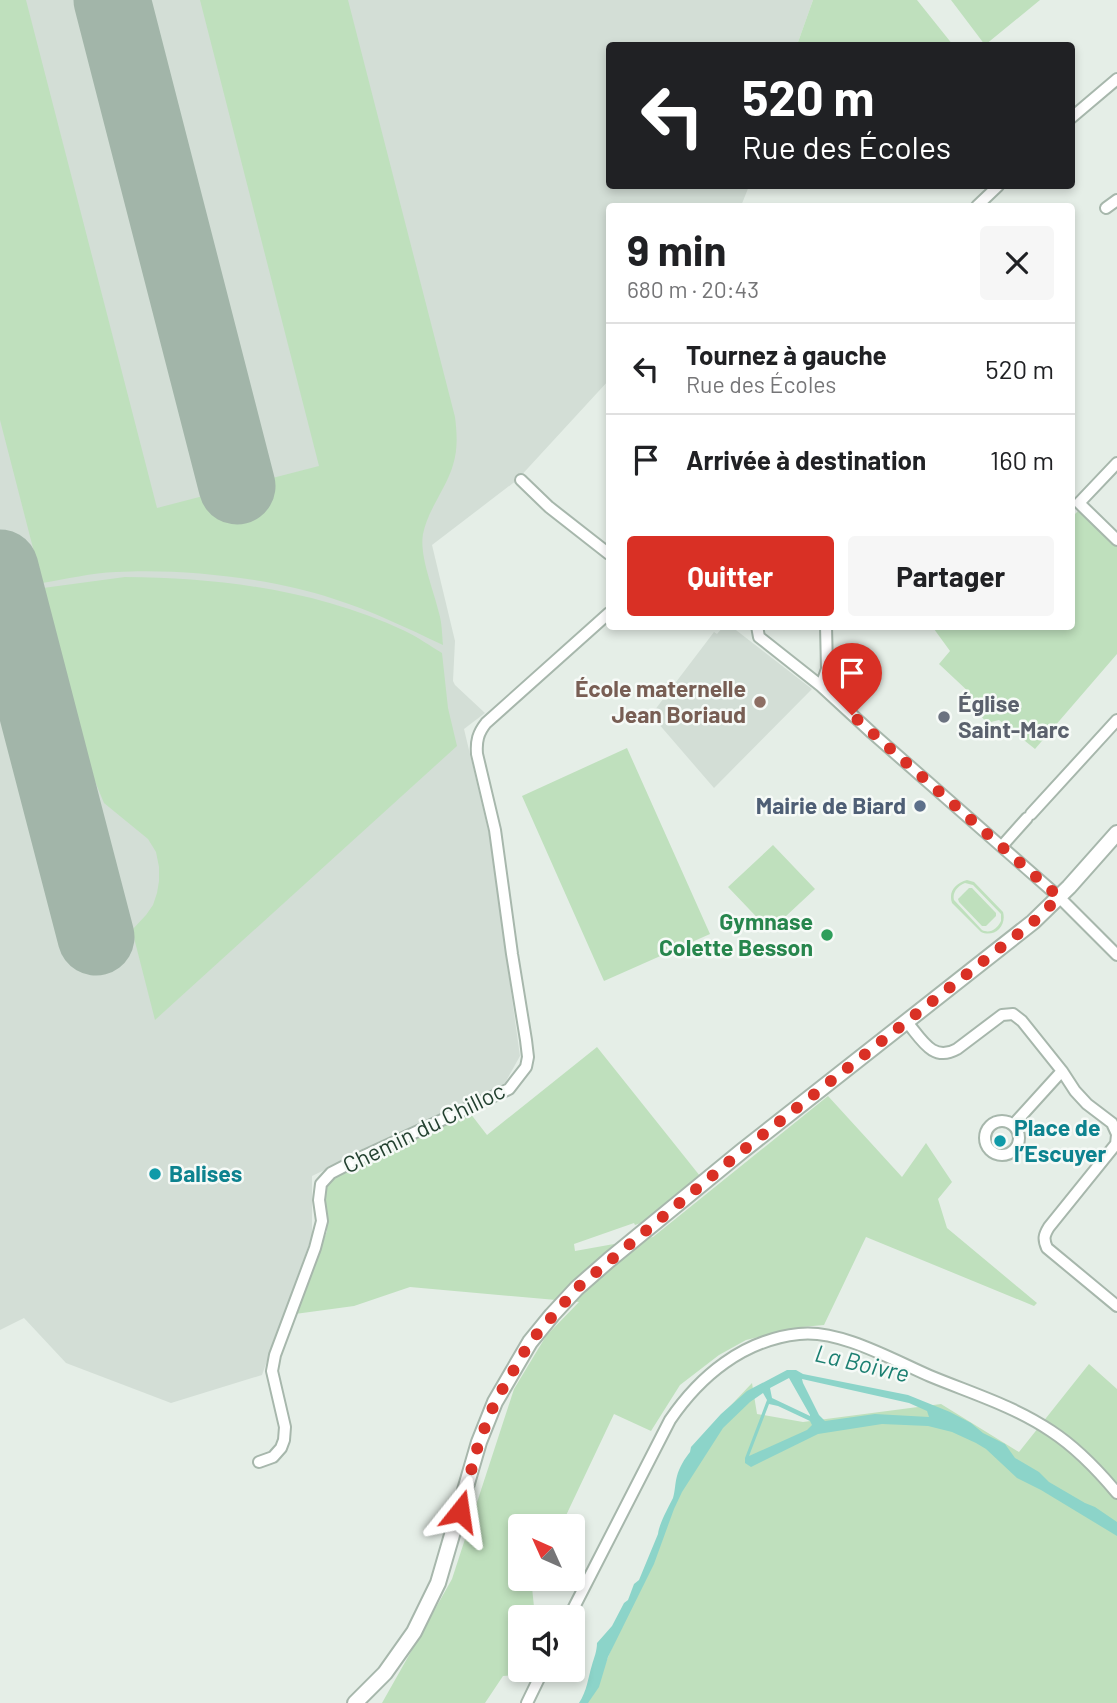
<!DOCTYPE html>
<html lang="fr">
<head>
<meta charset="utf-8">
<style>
  body { margin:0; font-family:Barlow,sans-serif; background:#f6f6f6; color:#202124; height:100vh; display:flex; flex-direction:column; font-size:26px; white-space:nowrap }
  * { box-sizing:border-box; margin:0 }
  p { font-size:23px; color:#757577 }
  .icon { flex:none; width:38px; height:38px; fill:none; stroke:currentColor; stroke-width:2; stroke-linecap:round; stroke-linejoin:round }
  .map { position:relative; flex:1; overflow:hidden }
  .panel { position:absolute; left:606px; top:203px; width:469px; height:427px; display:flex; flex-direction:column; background:#fff; border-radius:7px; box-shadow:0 4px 10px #0003 }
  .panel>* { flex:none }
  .banner { position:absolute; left:606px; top:42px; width:469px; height:147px; border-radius:7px; box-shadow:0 4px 10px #0003; background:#202124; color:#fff; overflow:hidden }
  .needle { width:46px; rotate:315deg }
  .controls { position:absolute; left:508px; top:1514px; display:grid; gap:14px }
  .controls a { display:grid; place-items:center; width:77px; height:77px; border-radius:7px; background:#fff; box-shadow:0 4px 10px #0003; font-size:35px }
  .pin { position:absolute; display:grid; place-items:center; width:60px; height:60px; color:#fff; margin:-72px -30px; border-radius:50% 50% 50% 0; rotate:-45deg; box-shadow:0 0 7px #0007 }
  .pin .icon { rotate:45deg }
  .me { position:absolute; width:77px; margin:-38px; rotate:15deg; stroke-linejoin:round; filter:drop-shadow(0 0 5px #0008) }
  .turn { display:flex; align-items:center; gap:24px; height:147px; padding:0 21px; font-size:32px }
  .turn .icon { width:91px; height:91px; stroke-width:2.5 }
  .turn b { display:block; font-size:49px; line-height:60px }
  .round { display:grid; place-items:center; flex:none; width:74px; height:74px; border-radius:7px; background:#f6f6f6 }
  .headline { display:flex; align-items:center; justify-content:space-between; height:119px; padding:0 21px }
  h1 { font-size:42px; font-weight:700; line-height:52px }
  .cta { display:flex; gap:14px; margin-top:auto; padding:14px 21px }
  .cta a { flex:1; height:80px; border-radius:7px; background:#d93025; color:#fff; font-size:28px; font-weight:700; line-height:80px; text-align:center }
  .cta a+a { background:#f6f6f6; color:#202124 }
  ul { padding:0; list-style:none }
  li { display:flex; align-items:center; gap:21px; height:91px; padding:0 21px; border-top:2px solid #e0e0e0 }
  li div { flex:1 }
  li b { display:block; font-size:26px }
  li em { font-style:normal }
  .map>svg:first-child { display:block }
  .built { fill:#d3ded6 }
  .green { fill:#bfe0bd; fill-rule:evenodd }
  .water { fill:#8cd4c9; fill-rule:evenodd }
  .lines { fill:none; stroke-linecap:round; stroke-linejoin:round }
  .runway { stroke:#a2b5a9; stroke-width:77 }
  .minor-casing { stroke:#a7b7ac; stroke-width:14 }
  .tertiary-casing { stroke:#a7b7ac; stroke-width:18 }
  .minor { stroke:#fff; stroke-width:10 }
  .tertiary { stroke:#fff; stroke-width:14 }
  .route { stroke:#d93025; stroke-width:12; stroke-dasharray:0 21.6 }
  .education-dot { fill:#8d6e63; stroke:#f6faf7; stroke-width:2.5 }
  .worship-dot { fill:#6b7280; stroke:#f6faf7; stroke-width:2.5 }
  .service-dot { fill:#5c6f8a; stroke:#f6faf7; stroke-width:2.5 }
  .leisure-dot { fill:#2e9e5b; stroke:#f6faf7; stroke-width:2.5 }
  .culture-dot { fill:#0f9aa8; stroke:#f6faf7; stroke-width:2.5 }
  .labels { text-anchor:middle; stroke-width:5; stroke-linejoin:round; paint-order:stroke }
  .education-label { font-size:23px; font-weight:bold; fill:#785e54; stroke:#f6faf7; text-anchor:end }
  .worship-label { font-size:23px; font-weight:bold; fill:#5b616d; stroke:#f6faf7; text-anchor:start }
  .service-label { font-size:23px; font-weight:bold; fill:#4e5e75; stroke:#f6faf7; text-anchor:end }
  .leisure-label { font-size:23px; font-weight:bold; fill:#27864d; stroke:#f6faf7; text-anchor:end }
  .street-label { font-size:23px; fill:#234130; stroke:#f6faf7 }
  .culture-label { font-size:23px; font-weight:bold; fill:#0d838f; stroke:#f6faf7; text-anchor:start }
  .water-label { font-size:24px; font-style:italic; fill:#1b7f71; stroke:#f6faf7 }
</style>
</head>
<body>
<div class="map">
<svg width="1117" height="1703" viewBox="0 0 1117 1703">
  <rect width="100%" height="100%" fill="#e5eee7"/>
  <!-- built -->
  <path class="built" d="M0 0H813L797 45 609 46V186H749L741 206H609V380L517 480 432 545 455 641 453 681 455 685 485 713 464 729 489 834 520 1056 505 1083 312 1176V1236L262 1375 171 1403 66 1363 24 1318 0 1330Z
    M723 627H732L812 689 714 788 651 715 714 632 717 634Z"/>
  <!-- green -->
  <path class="green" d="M0 0H26L157 508 319 466 200 0H348L455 417C457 433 458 449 453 465 446 489 428 509 423 534 419 556 434 591 439 613 442 623 442 634 443 645 407 628 372 611 334 599 272 578 181 568 116 572 92 573 66 579 42 583L0 420Z
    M813 0H917L953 45H797Z
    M951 0H1040L985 45Z
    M1078 511 1117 547V654L1035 749 999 720 987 723 969 702 972 695 939 664 950 651 934 629 935 626H1071V518Z
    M125 577C223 578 316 590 405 631 418 637 430 646 442 653L448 708 457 746 155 1020 132 930 146 915 153 905 157 893 159 881V867L156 852 148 839 104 803 91 772 43 588Z
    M627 748 710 934 604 981 522 796Z
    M773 845 815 889 770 931 728 887Z
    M967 880 974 882 1003 912C1007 926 994 938 981 932L952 903C948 891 956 883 967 880ZM965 883 973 885 1001 914V921C997 929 990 934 982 930L954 900C952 892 958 886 965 883Z
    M969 888H972L996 913V916L986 926H982L959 902 958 899Z
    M597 1047 700 1176 644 1222 635 1225 634 1223 574 1244 575 1251 653 1237 828 1096 902 1177 926 1143 952 1182 938 1199 947 1228 1037 1303 1034 1306 866 1237 824 1325 802 1327 746 1340 719 1355 680 1385 651 1431 614 1414 561 1526H520V1578L536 1579 532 1587 535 1617H520V1670H531L529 1674 503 1676 485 1703H382L452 1579 514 1389 546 1336 579 1302 410 1287 354 1306 295 1314 327 1231 322 1197 327 1186 340 1173 470 1113 487 1135Z
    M1089 1364 1117 1389V1703H584L595 1688 701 1437 752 1383 757 1414 803 1422 941 1404 1019 1452Z"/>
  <!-- water -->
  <path class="water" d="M787 1370H796L803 1374 908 1395 950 1412 971 1423 983 1433 1005 1444 1015 1458 1039 1472 1049 1482 1085 1503 1095 1507 1117 1522V1536L1041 1490 1017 1478 986 1449 976 1443 952 1432 928 1426 882 1424 818 1434 751 1467 745 1463V1458L767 1400 763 1393 750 1402 723 1428 682 1492 674 1509 654 1564 608 1657 599 1687 588 1703H579C587 1691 588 1678 592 1665 594 1658 597 1651 597 1643L612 1626 624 1603 628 1600 634 1584 639 1580 658 1534C659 1524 668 1508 673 1498 675 1492 675 1483 677 1476 679 1468 685 1458 690 1452L691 1447 721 1414 747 1391ZM789 1378 810 1415V1416L772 1398 770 1388ZM802 1379 909 1403 927 1411 929 1417 875 1414 825 1421 819 1415 803 1383ZM769 1404 778 1406 810 1421 812 1425 807 1430 749 1456Z"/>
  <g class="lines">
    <!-- runway -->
    <path class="runway" d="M112 0 237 486
      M0 568 96 937"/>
    <!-- minor casing -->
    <g class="minor-casing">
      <path id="minor" d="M1071 118 1117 79
        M977 206 998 186
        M1106 208 1117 200
        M1117 463 1079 503 1117 540
        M521 480 549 507 609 554
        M757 626 759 637 821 686 872 733 1059 897 1117 955
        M821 686 827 669 826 626
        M1031 814 1117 720
        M1002 846 1027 818
        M906 1021C921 1038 932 1063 957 1049L1002 1015 1013 1014 1022 1021 1062 1071 1075 1091 1087 1104 1112 1123 1117 1134
        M985 1138a17 17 0 1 1 34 0a17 17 0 1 1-34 0Z
        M1013 1125 1062 1071
        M1117 1135 1116 1144 1049 1227C1044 1235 1043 1239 1047 1248L1117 1306
        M259 1462 273 1457 281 1448 284 1440 285 1427 272 1371 275 1355 315 1248 322 1221 319 1200 321 1184 331 1173 366 1155 509 1089 526 1067 528 1057 526 1040 512 954 495 830 477 754C476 741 478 733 486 723L609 613
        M569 1617 670 1420C700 1376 743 1340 799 1334 839 1329 893 1360 930 1376 971 1393 1014 1406 1051 1431 1077 1448 1097 1469 1117 1493
        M527 1703 543 1670"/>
    </g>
    <!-- tertiary casing -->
    <g class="tertiary-casing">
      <path id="tertiary" d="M355 1703 385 1673 414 1632 438 1583 479 1442 495 1402 530 1342 552 1315 577 1288 609 1260 742 1151 1033 922 1069 887 1117 833"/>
    </g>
    <!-- minor -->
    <use href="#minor" class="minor"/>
    <!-- tertiary -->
    <use href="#tertiary" class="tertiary"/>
  </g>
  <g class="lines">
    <!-- route -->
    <path class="route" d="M460 1511 479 1442 495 1402 530 1342 577 1288 742 1151 1033 922 1059 897 852 715"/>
  </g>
  <!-- markers -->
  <circle class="education-dot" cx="760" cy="702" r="7"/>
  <circle class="worship-dot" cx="944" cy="717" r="7"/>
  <circle class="service-dot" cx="920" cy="806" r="7"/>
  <circle class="leisure-dot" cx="827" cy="935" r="7"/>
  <g class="culture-dot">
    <circle cx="1000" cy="1141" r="7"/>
    <circle cx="155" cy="1174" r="7"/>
  </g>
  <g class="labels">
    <!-- education labels -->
    <g class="education-label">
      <text x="746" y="697">École maternelle<tspan x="746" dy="26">Jean Boriaud</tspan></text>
    </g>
    <!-- worship labels -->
    <g class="worship-label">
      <text x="958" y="712">Église<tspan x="958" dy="26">Saint-Marc</tspan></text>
    </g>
    <!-- service labels -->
    <g class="service-label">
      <text x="906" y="814">Mairie de Biard</text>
    </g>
    <!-- leisure labels -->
    <g class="leisure-label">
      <text x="813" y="930">Gymnase<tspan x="813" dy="26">Colette Besson</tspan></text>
    </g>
    <!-- street labels -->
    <g class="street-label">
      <text transform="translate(424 1128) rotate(-26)" y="8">Chemin du Chilloc</text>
    </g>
    <!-- culture labels -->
    <g class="culture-label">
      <text x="1014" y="1136">Place de<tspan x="1014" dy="26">l’Escuyer</tspan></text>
      <text x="169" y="1182">Balises</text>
    </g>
    <!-- water labels -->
    <g class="water-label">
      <text transform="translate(862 1364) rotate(13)" y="8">La Boivre</text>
    </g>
  </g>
</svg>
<div class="controls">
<a><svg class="needle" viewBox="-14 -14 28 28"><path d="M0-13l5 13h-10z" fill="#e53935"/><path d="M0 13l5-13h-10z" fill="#757577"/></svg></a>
<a><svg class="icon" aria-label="sound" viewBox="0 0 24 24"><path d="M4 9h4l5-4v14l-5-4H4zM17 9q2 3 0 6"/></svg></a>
</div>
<div class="pin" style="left:852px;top:715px;background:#d93025"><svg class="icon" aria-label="arrive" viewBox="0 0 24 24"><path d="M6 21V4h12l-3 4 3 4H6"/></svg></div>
<svg class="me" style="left:460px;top:1511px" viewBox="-20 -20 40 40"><path d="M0-17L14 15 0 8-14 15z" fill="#d93025" stroke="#fff" stroke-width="4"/></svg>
<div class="banner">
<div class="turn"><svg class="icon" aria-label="left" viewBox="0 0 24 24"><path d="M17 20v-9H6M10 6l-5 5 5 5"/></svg><div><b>520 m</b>Rue des Écoles</div></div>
</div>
<section class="panel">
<div class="headline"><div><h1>9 min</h1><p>680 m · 20:43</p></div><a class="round"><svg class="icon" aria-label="close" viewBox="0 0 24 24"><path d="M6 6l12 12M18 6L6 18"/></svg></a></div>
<ul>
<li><svg class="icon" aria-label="left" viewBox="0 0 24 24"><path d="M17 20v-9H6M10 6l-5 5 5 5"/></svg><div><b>Tournez à gauche</b><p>Rue des Écoles</p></div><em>520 m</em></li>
<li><svg class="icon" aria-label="arrive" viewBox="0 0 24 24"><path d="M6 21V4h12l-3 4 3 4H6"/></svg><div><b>Arrivée à destination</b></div><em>160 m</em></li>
</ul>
<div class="cta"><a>Quitter</a><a>Partager</a></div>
</section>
</div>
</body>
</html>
